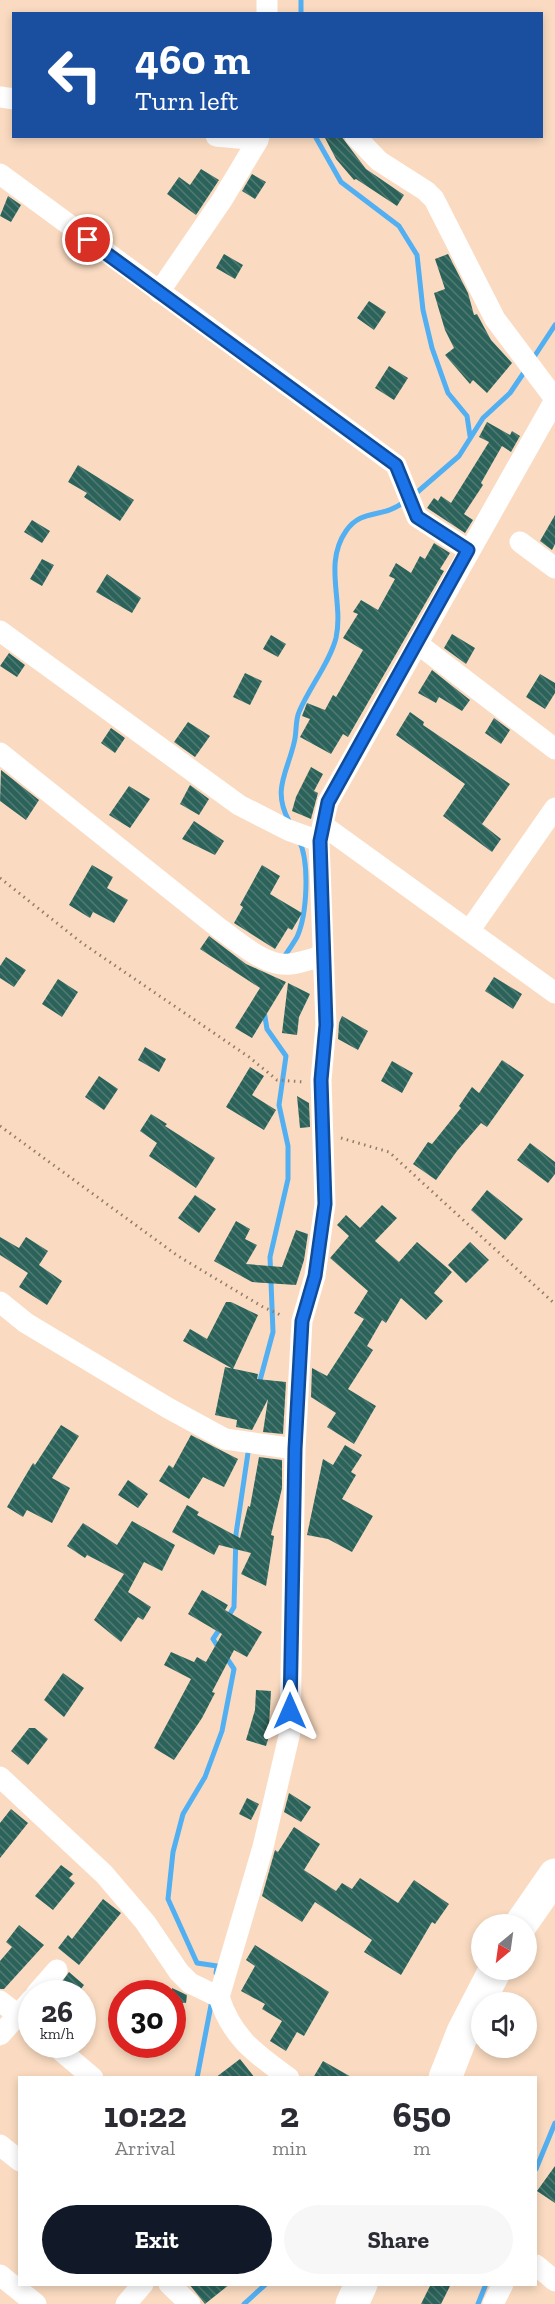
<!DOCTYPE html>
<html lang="en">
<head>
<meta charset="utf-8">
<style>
  body { margin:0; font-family:"Zilla Slab",serif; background:#f7f7f7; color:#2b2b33; height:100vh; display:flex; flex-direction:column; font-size:22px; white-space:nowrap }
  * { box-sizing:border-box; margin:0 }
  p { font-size:20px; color:#7c7c81 }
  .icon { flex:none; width:33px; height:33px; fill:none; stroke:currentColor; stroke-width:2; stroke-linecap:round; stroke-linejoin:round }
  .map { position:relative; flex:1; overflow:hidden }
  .details { position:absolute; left:18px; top:2076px; width:519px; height:210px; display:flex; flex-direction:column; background:#fff; border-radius:0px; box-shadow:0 3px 9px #0003 }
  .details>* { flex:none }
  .banner { position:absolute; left:12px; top:12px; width:531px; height:126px; border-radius:0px; box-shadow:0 3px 9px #0003; background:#1a4fa0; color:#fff; overflow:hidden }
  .needle { width:39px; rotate:209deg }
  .buttons { position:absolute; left:471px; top:1914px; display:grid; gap:12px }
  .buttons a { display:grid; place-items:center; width:66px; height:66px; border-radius:50%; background:#fff; box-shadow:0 3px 9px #0003; font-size:30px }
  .speed { position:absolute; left:18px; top:1980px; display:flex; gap:12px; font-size:30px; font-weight:700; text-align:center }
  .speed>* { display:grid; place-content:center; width:78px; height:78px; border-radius:50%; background:#fff; box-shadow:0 3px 9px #0003; line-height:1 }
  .speed small { font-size:15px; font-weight:400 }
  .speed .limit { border:9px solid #d22; background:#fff; color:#111 }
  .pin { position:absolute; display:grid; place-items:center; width:51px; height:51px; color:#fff; margin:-26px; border:3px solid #fff; border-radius:50%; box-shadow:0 2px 6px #0007 }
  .me { position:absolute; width:66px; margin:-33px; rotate:0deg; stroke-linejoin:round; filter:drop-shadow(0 0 4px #0008) }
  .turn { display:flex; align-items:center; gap:21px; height:126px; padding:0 24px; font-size:27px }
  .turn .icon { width:78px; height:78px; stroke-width:2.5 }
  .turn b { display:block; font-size:42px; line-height:51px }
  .eta { display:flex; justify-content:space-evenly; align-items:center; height:102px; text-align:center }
  .eta b { font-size:36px; font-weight:700; line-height:42px }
  .cta { display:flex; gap:12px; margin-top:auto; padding:12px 24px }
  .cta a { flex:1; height:69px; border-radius:36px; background:#111827; color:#fff; font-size:24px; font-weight:700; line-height:69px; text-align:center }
  .cta a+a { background:#f7f7f7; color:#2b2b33 }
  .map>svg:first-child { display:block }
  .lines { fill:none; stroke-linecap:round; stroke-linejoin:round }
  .stream { stroke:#52aff1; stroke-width:5 }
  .building { fill:url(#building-back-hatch) }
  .path { stroke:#927c69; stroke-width:3; stroke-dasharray:1.5 4.5; stroke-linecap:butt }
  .street { stroke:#fff; stroke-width:21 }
  .primary { stroke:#fff; stroke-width:33 }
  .route-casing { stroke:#114b97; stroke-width:15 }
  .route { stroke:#1a73e8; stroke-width:10 }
</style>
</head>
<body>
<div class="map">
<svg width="555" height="2304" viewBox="0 0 555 2304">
  <defs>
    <pattern id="building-back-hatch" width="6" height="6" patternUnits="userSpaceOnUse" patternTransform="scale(1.5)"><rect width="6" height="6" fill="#2b635b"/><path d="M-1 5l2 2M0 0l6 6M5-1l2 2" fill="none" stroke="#517a73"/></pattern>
  </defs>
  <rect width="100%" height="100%" fill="#fadbc1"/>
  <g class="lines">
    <!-- stream -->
    <path class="stream" d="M301 14V0
      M315 136 341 182 399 226 417 255 423 310 432 348 448 393 467 416 470 436
      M532 360 555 325
      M414 495 459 456 483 418 510 393 527 368
      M289 821C272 790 287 773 294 743 297 733 295 721 299 712 309 688 330 662 336 638 344 602 323 564 346 531 362 508 382 519 404 502
      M284 957C288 951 293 944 297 937 307 915 310 863 299 840
      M259 1384 273 1332 270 1257 288 1179V1146L279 1105 286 1056 267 1029 264 1011
      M228 1617 234 1607 236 1534 249 1446
      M220 1650 213 1639 221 1627
      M216 1973 217 1966 197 1963 168 1899 173 1852 183 1814 205 1777 222 1731 234 1669 226 1657
      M197 2078 212 2000
      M536 2169 555 2123
      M244 2304 266 2284
      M478 2304 486 2284"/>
  </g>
  <!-- building -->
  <path class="building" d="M324 136H341L366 169 404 195 397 206 356 179 354 180 336 159Z
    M201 169 219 180 196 215 167 194 179 177 190 185Z
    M252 174 266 182 255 199 242 191Z
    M8 196 21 205 11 222 0 216Z
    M224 254 243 265 235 279 216 268Z
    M448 254 468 293 474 315 477 314 491 340 512 363 487 393 473 380 470 384 445 355 454 348 445 330 434 293 445 289 435 259Z
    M369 301 386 312 374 330 357 318Z
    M389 366 408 378 394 400 375 388Z
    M487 422 510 435 512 431 520 436 511 452 502 446 481 483 483 485 464 514 473 520 465 533 427 508 434 498 438 501 441 496 451 503 489 442 479 437Z
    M78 465 134 500 120 521 84 497 87 493 68 482Z
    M555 515V544L552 550 540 541Z
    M32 520 50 531 42 543 24 532Z
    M434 543 450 553 440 569 444 571 348 737 343 734 331 754 300 737 310 719 302 716 307 703 325 710 333 695 336 697 363 650 343 638 358 614 353 612 361 600 378 610 395 579 389 576 396 563 411 573 420 556 425 559Z
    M42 559 54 565 42 586 30 579Z
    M107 574 141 598 132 613 96 592Z
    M452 634 475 648 466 664 444 648Z
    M271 635 286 644 278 657 263 649Z
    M9 653 25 665 17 677 0 666Z
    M432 670 470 700 462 711 439 697 436 703 418 693Z
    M245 673 262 681 250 705 233 697Z
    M540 674 555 683V693L545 709 526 697Z
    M410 712 424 722 423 725 510 784 482 824 501 839 492 852 443 816 465 784 396 735Z
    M494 718 510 730 501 744 485 733Z
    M188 722 210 736 195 757 174 742Z
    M111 728 125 738 115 753 101 743Z
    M311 767 323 774 314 791 318 793 311 819 292 811 296 797Z
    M1 770 39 800 26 820 0 801Z
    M190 785 209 799 199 815 180 804Z
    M129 786 150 799 130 828 109 815Z
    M194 821 224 841 215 855 182 839Z
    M92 865 113 877 107 888 128 900 114 923 93 912 90 918 69 905Z
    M262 865 280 876 270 894 302 913 292 930 288 928 275 949 234 923 243 907 240 905Z
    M209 936 246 964 286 982 252 1038 235 1028 260 988 200 949Z
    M6 957 26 970 14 987 0 978V966Z
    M494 977 522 994 513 1009 485 991Z
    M58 979 78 992 62 1017 42 1004Z
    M288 983 310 994 299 1017 297 1035 282 1033Z
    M342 1016 368 1031 358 1050 338 1039 339 1023Z
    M145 1047 166 1059 159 1072 138 1060Z
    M502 1060 524 1075 487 1127 481 1123 457 1151 436 1180 413 1164 428 1142 432 1144 461 1108 459 1106 472 1087 479 1093Z
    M392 1061 413 1073 402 1093 381 1081Z
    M250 1067 264 1076 252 1095 276 1110 264 1130 226 1107Z
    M99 1076 118 1089 104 1110 85 1097Z
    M297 1096 309 1103 310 1127 300 1128Z
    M151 1114 167 1124 165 1126 215 1158 196 1188 149 1156 157 1143 140 1131Z
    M530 1143 555 1162V1174L548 1183 517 1160Z
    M487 1190 523 1219 505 1240 471 1210Z
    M195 1195 216 1209 199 1233 178 1218Z
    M382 1205 397 1218 375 1241 399 1262 417 1242 452 1272 434 1293 443 1301 426 1320 401 1298 386 1323 382 1320 367 1346 373 1350 348 1389 376 1406 354 1444 327 1427 336 1413 311 1397 312 1368 327 1376 364 1319 354 1313 368 1291 330 1258 349 1236 337 1225 346 1215 360 1228Z
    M236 1221 250 1229 245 1239 257 1245 246 1264 282 1267 296 1230 308 1234 304 1260 296 1285 252 1282 214 1261Z
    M0 1237 19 1248 26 1237 48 1251 39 1265 62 1281 47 1305 19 1287 28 1273 0 1255Z
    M470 1242 489 1260 466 1283 448 1265Z
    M226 1302H231L258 1315 233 1369 183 1341 190 1329 207 1339Z
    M225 1367 258 1374 257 1379 286 1382 283 1434 263 1432 268 1399 252 1430 236 1427 237 1420 215 1415Z
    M61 1425 79 1436 52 1478 70 1488 52 1523 27 1510 23 1517 7 1507 33 1463 35 1465Z
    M191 1435 238 1459 224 1487 203 1477 189 1499 159 1481 169 1465 173 1468Z
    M345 1445 362 1455 351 1472 356 1475 342 1499 373 1516 352 1552 328 1539 307 1535 323 1459 333 1465Z
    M259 1457 282 1460V1488L271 1535 274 1536 266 1586 241 1574 251 1553 219 1545 214 1555 172 1532 187 1505 199 1512 197 1515 240 1538 248 1506 250 1507Z
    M128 1480 148 1494 138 1508 118 1495Z
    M132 1521 175 1545 162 1571 144 1562 128 1592 151 1607 143 1620 138 1617 121 1642 94 1620 124 1574 87 1555 85 1558 67 1546 83 1523 117 1545Z
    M202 1590 228 1605 225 1610 262 1632 247 1657 234 1650 212 1692 215 1693 202 1718 174 1760 154 1748 191 1679 164 1665 171 1652 194 1662 197 1657 206 1662 222 1634 188 1614Z
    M63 1673 84 1688 64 1717 44 1700Z
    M256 1690 271 1691 269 1725 272 1726 266 1746 246 1740 255 1710Z
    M29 1728H35L48 1739 28 1765 11 1751Z
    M289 1793 311 1807 301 1822 284 1812Z
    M247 1798 259 1804 251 1820 239 1814Z
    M11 1809 28 1823 0 1858V1823Z
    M294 1827 320 1844 304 1870 336 1891 342 1883 352 1889 360 1878 398 1903 414 1880 449 1904 435 1924 432 1922 401 1975 364 1952 372 1940 315 1902 302 1922 262 1896 275 1850 278 1852Z
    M61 1865 73 1874 69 1878 75 1883 53 1910 35 1896Z
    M103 1899 121 1913 79 1965 58 1948 68 1935 72 1939Z
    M19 1925 44 1945 4 1989H0V1961L12 1947 6 1942Z
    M255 1945 329 1992 304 2036 297 2032 286 2051 270 2041 282 2021 262 2009 265 2004 241 1991 255 1966 246 1960Z
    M69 1972 84 1985 77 1994H53Z
    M172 1988 187 1995 186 2003 172 2002Z
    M240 2059 255 2078H215Z
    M323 2061 353 2078H313Z
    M555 2166V2203L537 2191Z
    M189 2284H230L205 2304Z
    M431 2284H451L441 2304H421Z"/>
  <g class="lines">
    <!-- path -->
    <path class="path" d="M0 878 82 943 249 1057 277 1080 304 1082
      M0 1126 178 1256 263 1307 283 1316
      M341 1138 389 1152 555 1304"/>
    <!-- street -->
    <path class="street" d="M267 14V0
      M0 97 14 99
      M216 136 258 140 259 136
      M355 136 379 161 426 191 434 199 495 319 555 399
      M0 174 396 465 417 517 468 550
      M159 292 222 200 258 140
      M520 542 555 568
      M0 631 239 805 288 830 319 841
      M418 644 555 749
      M0 753 220 929C239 942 265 967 290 964 300 963 311 959 322 956
      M324 826 555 993
      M469 931 555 808
      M0 1302 26 1323 168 1408 225 1439 295 1449
      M0 1777 104 1874 145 1922 179 1972 190 1983 219 1997
      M36 1994 57 1970
      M0 2001 18 2015 32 1999
      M0 2035 18 2015 32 2026
      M53 2044 93 2078
      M289 2078C256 2054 232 2038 219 1997L263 1847 290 1732 295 1449 302 1321 315 1276 325 1204 321 1080 326 1025 319 841 328 802 555 400
      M0 2145 20 2161
      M536 2265 555 2281
      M0 2275 36 2304
      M169 2284 190 2304
      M126 2304 143 2284
      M493 2304 503 2284"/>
    <!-- primary -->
    <path class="primary" d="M521 1924 555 1875
      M445 2078 463 2032 495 1970
      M352 2304 361 2284"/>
  </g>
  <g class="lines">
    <!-- route casing -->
    <g class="route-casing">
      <path id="route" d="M88 240 396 465 417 517 468 550 328 802 320 841 326 1025 321 1080 325 1204 315 1276 302 1321 295 1449 290 1711"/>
    </g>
    <!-- route -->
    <use href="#route" class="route"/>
  </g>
</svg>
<div class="buttons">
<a><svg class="needle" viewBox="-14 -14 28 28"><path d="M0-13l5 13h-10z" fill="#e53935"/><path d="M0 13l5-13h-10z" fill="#7c7c81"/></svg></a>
<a><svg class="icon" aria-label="sound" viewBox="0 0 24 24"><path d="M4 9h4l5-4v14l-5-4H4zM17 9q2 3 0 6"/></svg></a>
</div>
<div class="speed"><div>26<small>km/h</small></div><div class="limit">30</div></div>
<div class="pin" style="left:88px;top:240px;background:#d93025"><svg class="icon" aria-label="arrive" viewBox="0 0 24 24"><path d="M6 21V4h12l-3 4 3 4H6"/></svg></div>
<svg class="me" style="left:290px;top:1711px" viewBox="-20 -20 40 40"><path d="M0-17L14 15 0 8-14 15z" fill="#1a73e8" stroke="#fff" stroke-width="4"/></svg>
<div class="banner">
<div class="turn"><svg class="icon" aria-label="left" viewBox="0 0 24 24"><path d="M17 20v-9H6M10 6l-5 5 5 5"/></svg><div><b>460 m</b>Turn left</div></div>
</div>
<section class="details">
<div class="eta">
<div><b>10:22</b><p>Arrival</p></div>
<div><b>2</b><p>min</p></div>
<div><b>650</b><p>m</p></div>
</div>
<div class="cta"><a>Exit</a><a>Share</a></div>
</section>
</div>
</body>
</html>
